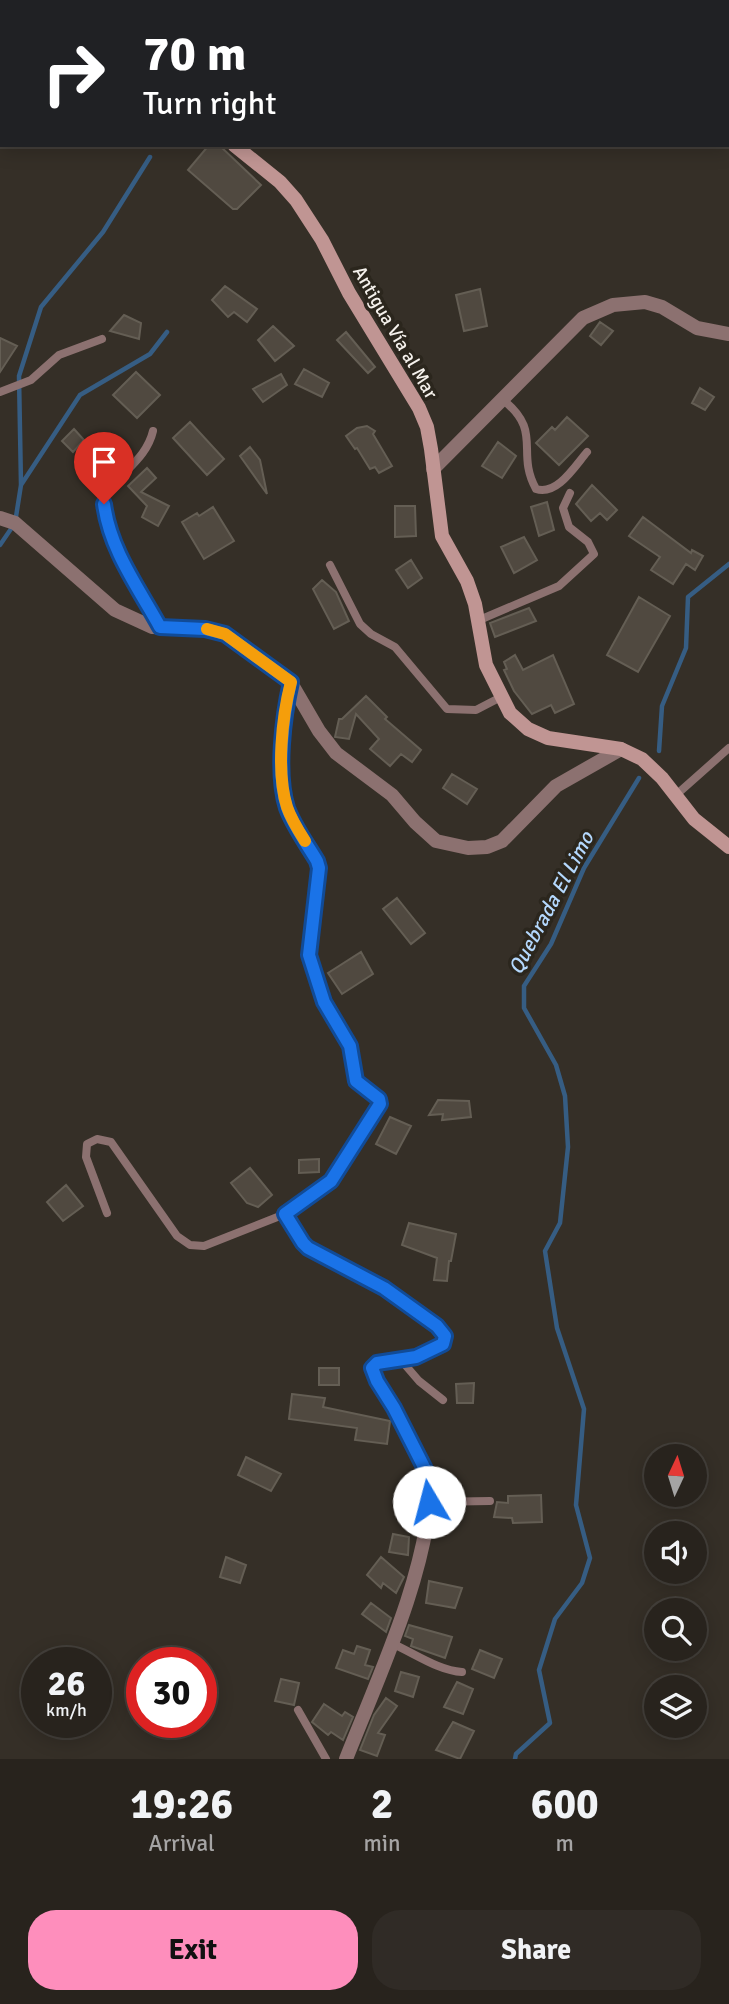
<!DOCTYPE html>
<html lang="en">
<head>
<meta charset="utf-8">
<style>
  body { margin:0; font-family:Signika,sans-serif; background:#302b26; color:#f1f3f6; height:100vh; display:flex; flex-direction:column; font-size:26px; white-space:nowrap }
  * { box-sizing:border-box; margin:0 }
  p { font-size:23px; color:#a5a4a4 }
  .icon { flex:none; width:38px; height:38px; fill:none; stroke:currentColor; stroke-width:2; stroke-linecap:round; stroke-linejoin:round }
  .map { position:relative; height:1759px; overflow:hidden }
  .panel { display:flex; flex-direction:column; background:#28231d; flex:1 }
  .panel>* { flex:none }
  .hud { position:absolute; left:0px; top:0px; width:730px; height:147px; box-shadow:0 4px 18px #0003,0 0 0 2px #44403b; background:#202124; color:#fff; overflow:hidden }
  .needle { width:46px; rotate:4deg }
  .controls { position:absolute; left:644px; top:1444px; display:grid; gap:14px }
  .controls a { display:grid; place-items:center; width:63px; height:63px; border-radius:50%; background:#28231d; box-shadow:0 4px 18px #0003,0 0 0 2px #44403b; font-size:35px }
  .speed { position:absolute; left:21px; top:1647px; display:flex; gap:14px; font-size:35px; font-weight:700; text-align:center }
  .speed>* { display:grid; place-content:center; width:91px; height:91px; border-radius:50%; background:#28231d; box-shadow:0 4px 18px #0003,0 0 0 2px #44403b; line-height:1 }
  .speed small { font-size:18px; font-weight:400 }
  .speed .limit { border:10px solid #d22; background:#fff; color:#111 }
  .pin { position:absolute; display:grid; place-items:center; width:60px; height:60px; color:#fff; margin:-72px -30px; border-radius:50% 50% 50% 0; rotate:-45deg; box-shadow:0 0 7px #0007 }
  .pin .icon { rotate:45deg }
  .me { position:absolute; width:77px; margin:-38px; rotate:352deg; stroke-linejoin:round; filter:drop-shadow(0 0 5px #0008) }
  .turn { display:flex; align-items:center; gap:24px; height:147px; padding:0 28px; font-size:32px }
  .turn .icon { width:91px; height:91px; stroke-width:2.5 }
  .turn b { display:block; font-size:49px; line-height:60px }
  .eta { display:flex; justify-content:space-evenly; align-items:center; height:119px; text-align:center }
  .eta b { font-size:42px; font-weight:700; line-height:49px }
  .button { display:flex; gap:14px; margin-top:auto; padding:14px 28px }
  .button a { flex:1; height:80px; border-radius:28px; background:#fe8ebc; color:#111; font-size:28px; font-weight:700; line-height:80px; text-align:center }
  .button a+a { background:#302b26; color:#f1f3f6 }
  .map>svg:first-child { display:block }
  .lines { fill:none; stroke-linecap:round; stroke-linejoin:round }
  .stream { stroke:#365d83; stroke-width:4.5 }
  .building { fill:#504940; stroke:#645e54; stroke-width:2 }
  .lane { stroke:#8c7170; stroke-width:8 }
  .street { stroke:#8c7170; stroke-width:14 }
  .secondary { stroke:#c09593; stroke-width:14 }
  .route-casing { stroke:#114b97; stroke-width:18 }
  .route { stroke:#1a73e8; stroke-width:12 }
  .slow { stroke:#f59e0b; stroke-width:12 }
  .labels { text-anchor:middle; stroke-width:7; stroke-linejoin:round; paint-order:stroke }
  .street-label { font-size:19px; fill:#f5f1ec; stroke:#2b261d }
  .water-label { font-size:21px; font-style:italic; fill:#b4d8fd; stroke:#2b261d }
</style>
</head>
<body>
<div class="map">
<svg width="729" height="1759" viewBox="0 0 729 1759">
  <rect width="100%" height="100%" fill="#352f27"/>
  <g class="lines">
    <!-- stream -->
    <path class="stream" d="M21 485 80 395 150 354 167 332
      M0 545 15 523 21 485 19 376 41 307 103 232 150 157
      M659 751 662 706 686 648 688 597 729 564
      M515 1759 516 1754 550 1723 539 1670 555 1619 582 1583 590 1558 576 1505 584 1409 557 1328 545 1251 560 1223 568 1147 565 1096 556 1065 524 1008V986L551 944 584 868 639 778"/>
  </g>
  <!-- building -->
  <path class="building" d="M209 145H219L261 185 237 209H233L188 170Z
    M225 286 257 309 247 322 234 312 228 317 212 300Z
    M480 289 487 326 464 331 456 295Z
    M124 315 141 323 139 339 110 331Z
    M600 322 613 331 601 345 590 336Z
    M273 326 294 346 275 361 258 340Z
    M346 332 375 367 368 373 337 340Z
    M0 338 17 346 0 372Z
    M304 369 329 383 322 397 295 384Z
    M136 372 160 395 137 418 113 395Z
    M281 374 287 385 263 402 253 389Z
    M700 388 714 397 705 410 692 403Z
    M567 417 588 436 559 465 536 443 552 427 555 430Z
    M190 422 224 459 207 475 173 438Z
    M367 426 375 431 373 434 392 466 379 473 375 467 370 469 357 448 355 449 346 436 357 428Z
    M74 429 84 440 73 452 62 441Z
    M498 442 516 456 502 478 482 466Z
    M250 447 260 460 267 494 240 456Z
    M147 468 156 478 141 492 169 506 158 526 142 517 147 506 128 486Z
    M592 485 617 510 607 520 600 513 591 521 576 504Z
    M547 502 554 530 539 536 531 507Z
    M395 506H415L416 536 395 537Z
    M213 507 234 541 204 559 182 522 197 513 199 516Z
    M643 517 691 553 692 550 703 556 695 570 686 564 673 584 651 570 660 557 629 536Z
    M524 537 537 560 514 573 501 547Z
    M411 560 422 578 408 588 396 570Z
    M322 580 336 592 349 621 334 629 313 589Z
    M639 597 670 616 638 672 607 655Z
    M529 608 536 621 495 637 490 623Z
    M515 655 523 670 553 655 574 704 555 713 551 705 532 714 514 691 504 670 507 669 504 662Z
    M366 696 387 717 385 719 421 750 412 762 401 754 390 766 370 749 379 739 356 714 349 739 335 737 339 719H342Z
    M452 774 477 789 467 804 443 788Z
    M397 898 425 933 411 944 383 909Z
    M361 952 373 974 342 994 328 973Z
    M438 1100 469 1101 471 1117 442 1120 443 1114 429 1115Z
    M390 1117 411 1126 396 1154 376 1144Z
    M319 1159V1172L299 1173V1160Z
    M250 1168 272 1195 258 1207 247 1203 231 1183Z
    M66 1185 83 1206 63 1221 47 1202Z
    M409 1223 456 1234 451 1261H449L447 1281 434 1280 437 1258 402 1245Z
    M319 1368H339V1385H319Z
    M474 1383 473 1403H457L456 1384Z
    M292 1394 325 1398 323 1407 390 1421 387 1444 355 1440 357 1428 289 1419Z
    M246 1457 281 1474 271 1491 238 1475Z
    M410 1492 420 1496 415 1516 402 1511Z
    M541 1495 542 1522 513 1523 512 1518 494 1517 497 1502 508 1503V1496Z
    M393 1534 409 1537 408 1555 389 1552Z
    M226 1557 246 1565 240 1583 220 1577Z
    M381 1557 404 1577 396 1593 383 1583 381 1588 367 1575Z
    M429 1581 462 1588 455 1608 426 1603Z
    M371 1603 391 1618 386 1632 362 1614Z
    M409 1625 452 1637 445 1658 411 1646 413 1639 405 1636Z
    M357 1646 370 1650 365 1665 373 1667 368 1679 336 1668 343 1650 354 1654Z
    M480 1650 502 1659 494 1678 472 1669Z
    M401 1672 419 1677 413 1697 395 1691Z
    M281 1679 299 1683 294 1705 275 1701Z
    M457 1682 473 1689 463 1714 444 1707Z
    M386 1698 397 1706 378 1733 385 1735 377 1756 360 1750 374 1715Z
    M324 1704 342 1716 345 1712 353 1717 343 1740 331 1732 328 1735 312 1722Z
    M453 1722 474 1731 460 1759 436 1750Z"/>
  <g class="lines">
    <!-- lane -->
    <path class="lane" d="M0 392 31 380 59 355 102 339
      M502 399C544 432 515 451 536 489 557 496 575 466 587 452
      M153 431C147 457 124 470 109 491 89 517 146 602 160 627
      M330 565 360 624 371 634 395 647 447 709 476 710 501 697
      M477 621 559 586 594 554 588 542 569 527 563 508 570 493
      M676 795 729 748
      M107 1213 86 1157 87 1144 97 1139 111 1142 177 1236 190 1245 204 1246 285 1214
      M400 1359 419 1381 443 1400
      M429 1502 490 1501
      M391 1643C414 1653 439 1671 462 1672
      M298 1710 326 1759"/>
    <!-- street -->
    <path class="street" d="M433 469 583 318 613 305 645 302 662 307 697 328 729 334
      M0 518 15 523 115 610 152 627 205 629 225 634 291 683 319 731 336 753 392 795 415 822 436 841 468 848 487 847 502 841 556 786 621 749
      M291 683C283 717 276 774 287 808 294 827 307 844 317 861L319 868 309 955 324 1002 350 1046 356 1081 379 1099 380 1103 330 1181 285 1214 303 1243 308 1248 384 1288 437 1326 445 1336 443 1344 416 1357 377 1362 372 1368 377 1381 394 1408 429 1477 431 1489C425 1579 379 1675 346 1759"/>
    <!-- secondary -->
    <path class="secondary" d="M161 0 162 2
      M234 145 280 182 296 200 322 240 349 293 419 408 427 427 431 449 442 536 467 581 475 604 486 665 510 713 528 729 548 738 621 749 642 759 662 778 694 819 729 847"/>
  </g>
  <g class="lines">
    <!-- route casing -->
    <g class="route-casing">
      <path id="route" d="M104 504C110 550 138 587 160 627L205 629 225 634 291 682C283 717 276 774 287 808 294 827 307 844 317 861L319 868 309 955 324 1002 350 1046 356 1081 379 1099 380 1104 331 1181 285 1214 303 1243 308 1248 384 1288 437 1326 445 1336 443 1344 416 1357 377 1363 372 1368 377 1381 394 1408 429 1477V1502"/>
    </g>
    <!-- route -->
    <use href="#route" class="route"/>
    <!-- slow -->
    <path class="slow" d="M207 629 225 634 291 682C282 717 276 772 287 807 291 819 298 830 305 841"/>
  </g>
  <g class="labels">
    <!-- street labels -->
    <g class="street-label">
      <text transform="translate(396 332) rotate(60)" y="7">Antigua Vía al Mar</text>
    </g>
    <!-- water labels -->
    <g class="water-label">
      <text transform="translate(551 903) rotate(-62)" y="7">Quebrada El Limo</text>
    </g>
  </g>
</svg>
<div class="controls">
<a><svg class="needle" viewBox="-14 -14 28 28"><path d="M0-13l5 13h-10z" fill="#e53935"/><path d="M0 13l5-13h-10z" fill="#a5a4a4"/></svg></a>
<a><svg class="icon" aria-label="sound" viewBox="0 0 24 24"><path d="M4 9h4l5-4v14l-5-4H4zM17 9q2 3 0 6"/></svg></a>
<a><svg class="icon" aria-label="search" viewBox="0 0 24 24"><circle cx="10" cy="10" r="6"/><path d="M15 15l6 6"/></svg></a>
<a><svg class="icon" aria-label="layers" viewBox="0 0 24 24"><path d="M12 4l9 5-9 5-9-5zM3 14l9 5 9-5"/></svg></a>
</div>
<div class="speed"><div>26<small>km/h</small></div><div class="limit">30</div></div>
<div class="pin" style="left:104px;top:504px;background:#d93025"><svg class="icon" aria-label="arrive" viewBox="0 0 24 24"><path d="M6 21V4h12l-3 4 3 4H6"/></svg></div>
<svg class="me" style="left:429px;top:1502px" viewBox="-20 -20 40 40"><circle r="19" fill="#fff"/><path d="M0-13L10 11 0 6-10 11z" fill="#1a73e8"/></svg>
<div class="hud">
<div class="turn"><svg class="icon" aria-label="right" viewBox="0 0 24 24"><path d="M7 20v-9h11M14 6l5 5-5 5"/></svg><div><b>70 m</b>Turn right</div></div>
</div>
</div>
<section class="panel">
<div class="eta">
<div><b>19:26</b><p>Arrival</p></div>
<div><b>2</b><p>min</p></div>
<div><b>600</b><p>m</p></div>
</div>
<div class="button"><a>Exit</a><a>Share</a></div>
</section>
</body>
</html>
